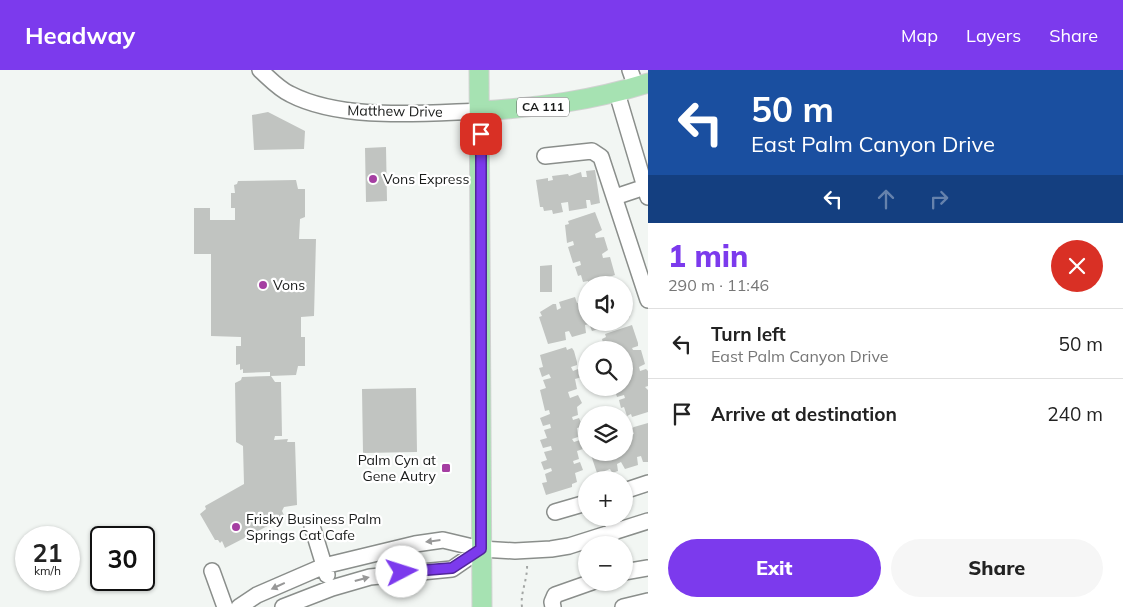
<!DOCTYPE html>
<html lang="en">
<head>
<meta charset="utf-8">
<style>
  body { margin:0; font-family:Mulish,sans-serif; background:#f6f6f6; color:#222; height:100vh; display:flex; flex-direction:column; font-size:19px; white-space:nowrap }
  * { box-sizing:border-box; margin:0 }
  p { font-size:16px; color:#767676 }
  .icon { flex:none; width:28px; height:28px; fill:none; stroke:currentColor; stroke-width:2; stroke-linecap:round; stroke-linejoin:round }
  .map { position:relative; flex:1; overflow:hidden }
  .drawer { display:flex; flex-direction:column; background:#fff; width:475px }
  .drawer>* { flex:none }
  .top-card { background:#1a4fa0; color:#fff; overflow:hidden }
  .tools { position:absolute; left:578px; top:206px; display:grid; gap:10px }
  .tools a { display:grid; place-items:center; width:55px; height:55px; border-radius:50%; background:#fff; box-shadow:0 1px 4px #0004; font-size:25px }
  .speed { position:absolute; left:15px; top:456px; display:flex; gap:10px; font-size:25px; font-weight:700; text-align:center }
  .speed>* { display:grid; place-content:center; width:65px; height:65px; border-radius:50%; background:#fff; box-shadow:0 1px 4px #0004; line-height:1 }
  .speed small { font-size:12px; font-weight:400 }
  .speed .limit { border:2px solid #111; border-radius:8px; background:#fff; color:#111 }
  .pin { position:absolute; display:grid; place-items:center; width:42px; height:42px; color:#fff; margin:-21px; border-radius:10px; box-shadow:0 2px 8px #0006 }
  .me { position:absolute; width:55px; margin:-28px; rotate:85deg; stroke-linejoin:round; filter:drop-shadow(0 0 4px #0008) }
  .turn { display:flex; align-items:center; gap:18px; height:105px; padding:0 20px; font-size:22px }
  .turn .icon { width:65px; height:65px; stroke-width:2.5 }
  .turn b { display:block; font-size:35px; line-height:42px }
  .lanes { display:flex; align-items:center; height:48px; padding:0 20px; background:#0003; justify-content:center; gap:25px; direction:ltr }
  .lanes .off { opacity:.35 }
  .round { display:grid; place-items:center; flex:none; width:52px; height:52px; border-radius:26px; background:#f6f6f6 }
  .headline { display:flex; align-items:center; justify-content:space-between; height:85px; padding:0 20px }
  h1 { font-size:30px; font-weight:800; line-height:38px; color:#7c3aed }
  .primary-button { display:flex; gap:10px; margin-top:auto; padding:10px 20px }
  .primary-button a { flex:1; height:58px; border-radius:30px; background:#7c3aed; color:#fff; font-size:20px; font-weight:800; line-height:58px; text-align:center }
  .primary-button a+a { background:#f6f6f6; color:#222 }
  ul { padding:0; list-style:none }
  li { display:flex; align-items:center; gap:15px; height:70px; padding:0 20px; border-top:1px solid #e0e0e0 }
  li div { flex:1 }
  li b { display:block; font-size:19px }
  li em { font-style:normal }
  header { display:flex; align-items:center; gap:30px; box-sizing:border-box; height:70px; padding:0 25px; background:#7c3aed; color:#fff }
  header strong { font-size:24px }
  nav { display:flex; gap:28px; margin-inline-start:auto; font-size:18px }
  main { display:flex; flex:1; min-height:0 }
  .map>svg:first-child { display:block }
  .building { fill:#c1c4c1 }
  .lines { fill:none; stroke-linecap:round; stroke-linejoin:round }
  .minor-casing { stroke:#8a8e8b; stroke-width:18 }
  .major-casing { stroke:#d1d1d1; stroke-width:21 }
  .path { stroke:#a3a6a4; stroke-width:2; stroke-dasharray:2.5 4; stroke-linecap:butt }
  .minor { stroke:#fff; stroke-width:15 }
  .major { stroke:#a6e2b2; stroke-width:19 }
  .oneway { fill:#989898 }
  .route-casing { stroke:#51269a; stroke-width:12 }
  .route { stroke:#7c3aed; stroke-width:9 }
  .poi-dot { fill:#a53ea2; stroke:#fff; stroke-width:2 }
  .labels { text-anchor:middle; stroke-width:4.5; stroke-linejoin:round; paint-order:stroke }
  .shield { fill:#fff; stroke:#5e5f5f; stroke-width:1 }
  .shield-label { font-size:12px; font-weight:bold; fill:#191b1a }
  .street-label { font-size:14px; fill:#191b1a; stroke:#fff }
  .poi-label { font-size:14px; fill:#191b1a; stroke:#fff; text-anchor:start }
</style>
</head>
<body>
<header>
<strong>Headway</strong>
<nav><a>Map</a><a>Layers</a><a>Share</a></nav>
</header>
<main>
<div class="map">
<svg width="648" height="537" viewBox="0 0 648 537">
  <rect width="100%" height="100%" fill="#f2f6f3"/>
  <!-- building -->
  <path class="building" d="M268 42 305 61 304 79 254 80 252 45Z
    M386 77 387 131 366 132 365 78Z
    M595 100 600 133 591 135 590 130H586L587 138 569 141 568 132 561 133 563 142 553 144 552 140 544 141 543 137H540L536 110 548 108V111L553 110 552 106 568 104 569 106 581 102 582 107H587L586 101Z
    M296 110 298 119H305V147L300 149 299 169H316L314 246 301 247V267H305V296H298L296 305 270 306V302L243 303V299L240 300V294L236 295V276H241V267L211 266V184H194V138H210V150H235V138H231V123H235L234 115 237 114 238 111Z
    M595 142 602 160 595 164 596 168 604 167 608 180 602 184 603 188 610 187 615 205 589 214 588 211 583 212 581 205 578 206 575 197 581 195 580 191 573 193 568 177 574 175 573 171 567 173 565 155 569 154 568 151Z
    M552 195V222H540V196Z
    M586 223V252H606V257L592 261 589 254 585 255 586 263 572 267 569 261 565 262 566 270 548 274 539 247 542 246 540 242 553 234H556L557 240 561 238 559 232 575 227 577 233 582 232 580 225Z
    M624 228 630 247 624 249Z
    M632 255 638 273V276L632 278 633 280H641L645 294 639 297 640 301 646 299 648 301V316L645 317 648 320V342L632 347 631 344 627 346 624 337 621 338 619 330 625 328 624 325 617 327 614 318H624V280H602L601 278 604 277 602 269 606 267 605 264Z
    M566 277 567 280 572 278 574 281 577 292V295L571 297 573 301 578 299 582 307 575 309 577 319 568 322 570 328 578 325 582 333 577 337 578 345 572 347 573 350 579 348 583 357 577 358 578 367 572 369 574 372 580 370 583 379 577 381 579 389 573 391 574 394 580 392 583 400 575 403 577 412 572 414V417L546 425 542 413 547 412 545 404 552 401 551 398 544 400 541 392 547 390 544 382 552 380 551 376 543 378 540 370 547 368 544 360 551 358 550 354 543 356 540 348 550 344 549 340 545 341 540 320 546 318 543 310 551 308 549 304 542 307 539 298 543 297 540 285Z
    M271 306 275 312H281L282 366H275L274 370 288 369 287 372H295L297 435 284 437 282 441 285 447 225 478 222 471 220 473 218 470H215L200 444 206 439 205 436 244 414 243 376 236 372 235 313 241 310 242 307Z
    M416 318 417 382 363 383 362 319Z
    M648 353V392H643L641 386 637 387 638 395 625 399 621 392 617 394 618 401 612 403 610 399 605 401V405L598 406 590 382H624V357L625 360 628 359 630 365 634 364 632 358 634 357Z"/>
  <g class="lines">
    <!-- minor casing -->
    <g class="minor-casing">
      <path id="minor" d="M260 0C269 8 279 19 290 24 342 51 422 43 481 41
        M630 0 636 17
        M617 23 648 127
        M545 86 592 81 601 87 648 230
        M615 127 645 117
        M624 421 648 413
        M555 442 586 433
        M611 448 615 462
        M312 456 327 505
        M212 501 225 537
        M624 502 648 498
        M239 537 257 525 324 496 415 474 443 470 481 479 515 481 551 479 569 476 648 451
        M283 537 332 518 370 507 452 499 481 479
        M553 537 552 532 555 525 592 512
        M623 537 648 531"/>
    </g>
    <!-- major casing -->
    <g class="major-casing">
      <path id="major" d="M479 0 482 537
        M481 41C541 37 590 31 648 13"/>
    </g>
    <!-- path -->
    <path class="path" d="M522 537C520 522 528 510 527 493"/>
    <!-- minor -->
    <use href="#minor" class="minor"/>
    <!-- major -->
    <use href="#major" class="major"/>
  </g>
  <!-- one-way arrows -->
  <defs><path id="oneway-solid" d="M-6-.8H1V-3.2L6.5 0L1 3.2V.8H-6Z" transform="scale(1.25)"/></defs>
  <g class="oneway">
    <use href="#oneway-solid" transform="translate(433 471) rotate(173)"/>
    <use href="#oneway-solid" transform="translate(362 509) rotate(-15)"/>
    <use href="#oneway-solid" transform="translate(278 516) rotate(155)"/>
  </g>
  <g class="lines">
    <!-- route casing -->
    <g class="route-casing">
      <path id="route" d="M402 502 452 498 481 479V64"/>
    </g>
    <!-- route -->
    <use href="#route" class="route"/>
  </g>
  <!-- markers -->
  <g class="poi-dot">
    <circle cx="373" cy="109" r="5"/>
    <circle cx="263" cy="215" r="5"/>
    <rect x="441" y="393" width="10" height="10" rx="2.5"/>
    <circle cx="236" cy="457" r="5"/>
  </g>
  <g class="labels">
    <!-- shield labels -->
    <rect class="shield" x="517" y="27.5" width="52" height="19" rx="4"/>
    <g class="shield-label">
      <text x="543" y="41">CA 111</text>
    </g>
    <!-- street labels -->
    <g class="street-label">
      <text transform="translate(395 41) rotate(1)" y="5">Matthew Drive</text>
    </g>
    <!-- poi labels -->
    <g class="poi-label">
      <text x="383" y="114">Vons Express</text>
      <text x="273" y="220">Vons</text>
      <text x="436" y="395" text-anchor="end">Palm Cyn at<tspan x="436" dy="16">Gene Autry</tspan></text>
      <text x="246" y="454">Frisky Business Palm<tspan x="246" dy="16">Springs Cat Cafe</tspan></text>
    </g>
  </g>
</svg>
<div class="tools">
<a><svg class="icon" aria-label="sound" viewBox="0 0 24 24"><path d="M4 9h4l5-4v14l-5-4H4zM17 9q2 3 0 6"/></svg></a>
<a><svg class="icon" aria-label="search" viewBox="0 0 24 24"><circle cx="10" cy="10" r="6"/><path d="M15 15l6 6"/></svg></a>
<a><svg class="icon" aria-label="layers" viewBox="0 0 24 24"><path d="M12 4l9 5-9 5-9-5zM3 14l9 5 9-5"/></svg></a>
<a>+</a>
<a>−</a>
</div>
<div class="speed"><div>21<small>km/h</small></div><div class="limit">30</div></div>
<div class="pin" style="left:481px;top:64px;background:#d93025"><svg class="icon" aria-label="arrive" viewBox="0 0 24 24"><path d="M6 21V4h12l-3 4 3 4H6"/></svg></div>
<svg class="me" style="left:402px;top:502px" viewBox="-20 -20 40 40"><circle r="19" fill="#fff"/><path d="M0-13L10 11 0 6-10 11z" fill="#7c3aed"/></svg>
</div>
<section class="drawer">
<div class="top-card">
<div class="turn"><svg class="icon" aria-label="left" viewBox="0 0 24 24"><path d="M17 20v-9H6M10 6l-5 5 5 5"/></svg><div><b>50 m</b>East Palm Canyon Drive</div></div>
<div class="lanes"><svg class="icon" aria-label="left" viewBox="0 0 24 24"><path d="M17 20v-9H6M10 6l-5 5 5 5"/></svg><svg class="icon off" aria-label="ahead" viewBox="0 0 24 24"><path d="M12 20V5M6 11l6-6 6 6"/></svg><svg class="icon off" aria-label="right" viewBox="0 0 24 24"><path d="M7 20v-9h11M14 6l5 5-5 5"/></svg></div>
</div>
<div class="headline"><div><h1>1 min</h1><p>290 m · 11:46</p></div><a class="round" style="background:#d93025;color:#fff"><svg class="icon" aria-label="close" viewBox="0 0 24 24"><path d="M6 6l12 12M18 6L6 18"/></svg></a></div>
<ul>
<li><svg class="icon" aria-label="left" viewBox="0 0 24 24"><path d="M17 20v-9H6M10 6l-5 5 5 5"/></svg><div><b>Turn left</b><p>East Palm Canyon Drive</p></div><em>50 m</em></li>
<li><svg class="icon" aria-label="arrive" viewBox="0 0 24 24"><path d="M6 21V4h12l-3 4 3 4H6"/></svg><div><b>Arrive at destination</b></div><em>240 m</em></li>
</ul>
<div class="primary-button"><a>Exit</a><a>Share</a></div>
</section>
</main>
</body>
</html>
